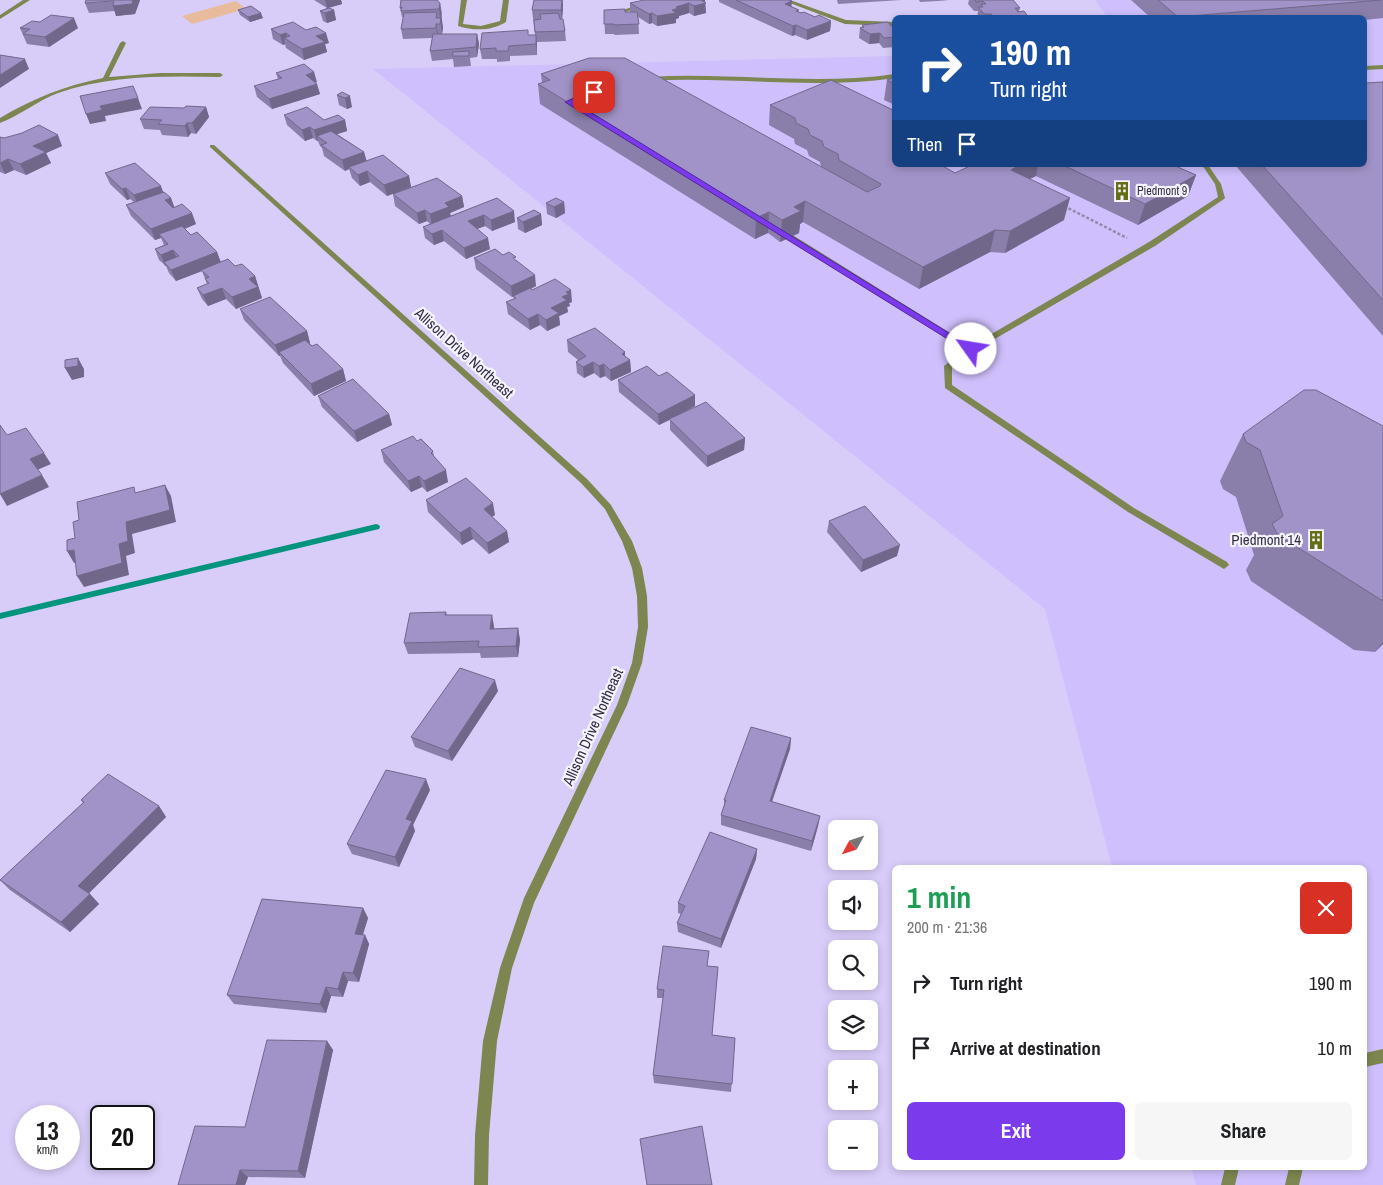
<!DOCTYPE html>
<html lang="en">
<head>
<meta charset="utf-8">
<style>
  body { margin:0; font-family:"Archivo Narrow",sans-serif; background:#f6f6f6; color:#202124; height:100vh; display:flex; flex-direction:column; font-size:19px; white-space:nowrap }
  * { box-sizing:border-box; margin:0 }
  p { font-size:16px; color:#757577 }
  .icon { flex:none; width:28px; height:28px; fill:none; stroke:currentColor; stroke-width:2; stroke-linecap:round; stroke-linejoin:round }
  .map { position:relative; flex:1; overflow:hidden }
  .drawer { position:absolute; left:892px; top:865px; width:475px; height:305px; display:flex; flex-direction:column; background:#fff; border-radius:8px; box-shadow:0 2px 8px #0003 }
  .drawer>* { flex:none }
  .guide { position:absolute; left:892px; top:15px; width:475px; height:152px; border-radius:8px; box-shadow:0 2px 8px #0003; background:#1a4fa0; color:#fff; overflow:hidden }
  .needle { width:32px; rotate:230deg }
  .controls { position:absolute; left:828px; top:820px; display:grid; gap:10px }
  .controls a { display:grid; place-items:center; width:50px; height:50px; border-radius:8px; background:#fff; box-shadow:0 2px 8px #0003; font-size:25px }
  .speed { position:absolute; left:15px; top:1105px; display:flex; gap:10px; font-size:25px; font-weight:700; text-align:center }
  .speed>* { display:grid; place-content:center; width:65px; height:65px; border-radius:50%; background:#fff; box-shadow:0 2px 8px #0003; line-height:1 }
  .speed small { font-size:12px; font-weight:400 }
  .speed .limit { border:2px solid #111; border-radius:8px; background:#fff; color:#111 }
  .pin { position:absolute; display:grid; place-items:center; width:42px; height:42px; color:#fff; margin:-21px; border-radius:10px; box-shadow:0 2px 8px #0006 }
  .me { position:absolute; width:55px; margin:-28px; rotate:302deg; stroke-linejoin:round; filter:drop-shadow(0 0 4px #0008) }
  .turn { display:flex; align-items:center; gap:18px; height:105px; padding:0 15px; font-size:22px }
  .turn .icon { width:65px; height:65px; stroke-width:2.5 }
  .turn b { display:block; font-size:35px; line-height:42px }
  .then { display:flex; align-items:center; height:48px; padding:0 15px; background:#0003; gap:10px; font-size:19px }
  .round { display:grid; place-items:center; flex:none; width:52px; height:52px; border-radius:8px; background:#f6f6f6 }
  .head { display:flex; align-items:center; justify-content:space-between; height:85px; padding:0 15px }
  h1 { font-size:30px; font-weight:800; line-height:38px; color:#1e9e55 }
  .button { display:flex; gap:10px; margin-top:auto; padding:10px 15px }
  .button a { flex:1; height:58px; border-radius:8px; background:#7c3aed; color:#fff; font-size:20px; font-weight:800; line-height:58px; text-align:center }
  .button a+a { background:#f6f6f6; color:#202124 }
  ul { padding:0; list-style:none }
  li { display:flex; align-items:center; gap:15px; height:65px; padding:0 15px }
  li div { flex:1 }
  li b { display:block; font-size:19px }
  li em { font-style:normal }
  .map>svg:first-child { display:block }
  .built { fill:#cfbffc }
  .green { fill:#e8bb9c }
  .lines { fill:none; stroke-linecap:round; stroke-linejoin:round }
  .stream { fill:#02947d; fill-rule:evenodd }
  .path { stroke:#9289ab; stroke-width:2.5; stroke-dasharray:3 2; stroke-linecap:butt }
  .service { fill:#7d8650; fill-rule:evenodd }
  .minor { fill:#7d8650; fill-rule:evenodd }
  .wall { fill:#8a7eab }
  .shaded-wall { fill:#71678b }
  .building { fill:#a193c7; stroke:#71678b }
  .route { fill:#7c3aed; stroke:#51269a }
  .labels { text-anchor:middle; stroke-width:4.5; stroke-linejoin:round; paint-order:stroke }
  .far-poi-label { font-size:12px; fill:#342e43; stroke:#f6f4ff; text-anchor:start }
  .street-label { font-size:15px; fill:#342e43; stroke:#f6f4ff }
  .poi-label { font-size:15px; fill:#342e43; stroke:#f6f4ff; text-anchor:end }
</style>
</head>
<body>
<div class="map">
<svg width="1383" height="1185" viewBox="0 0 1383 1185">
  <rect width="100%" height="100%" fill="#d8cdf9"/>
  <!-- built -->
  <path class="built" d="M1095 0H1383V1185H1196L1191 1168H1365V868L1112 867 1045 609 373 69 895 56V165H1365V18L1107 17Z"/>
  <!-- green -->
  <path class="green" d="M236 1 246 9 192 24 182 16Z"/>
  <g class="lines">
    <!-- stream -->
    <path class="stream" d="M376 524 379 525 380 527 379 529 0 619V613Z"/>
    <!-- path -->
    <path class="path" d="M1064 206 1127 238"/>
    <!-- service -->
    <path class="service" d="M1383 65V69L1365 70V66Z
      M895 74V78C813 90 731 76 649 81L646 79 649 77C731 72 813 86 895 74Z
      M1202 165H1208L1221 184 1225 198 1224 199 1155 246 974 351 952 367V385L1134 508 1227 562 1229 565 1224 569 1128 512 945 388 944 366 966 349 776 231 783 229 971 346 1149 242 1218 197 1215 184Z
      M1383 1049V1063L1365 1067V1053Z
      M1225 1168H1239L1235 1185H1221Z
      M1289 1168H1303L1299 1185H1285Z"/>
    <!-- minor -->
    <path class="minor" d="M23 0H30L0 19V15Z
      M461 0H467L463 24 481 26 500 21 503 0H509L506 22C492 31 474 31 458 26Z
      M653 0H662L622 13 617 12Z
      M782 0H790L846 20 895 22V26L845 24Z
      M123 41 126 43 109 77 160 73H220L223 75 220 77C165 76 110 75 58 93 37 101 19 116 0 123V118C34 98 64 86 103 78L120 43Z
      M210 145H214L587 479 611 505 632 541 642 568 647 596 648 627 642 663 627 705 534 903 512 968 497 1041 489 1135 488 1185H474L475 1135 483 1041 500 968 524 898 617 705 632 663 638 627 637 596 632 568 622 541 605 509 581 483 210 147Z"/>
  </g>
  <!-- wall -->
  <path class="wall" d="M140 0 135 14 116 16 115 11 89 13 85 3Z
    M314 0H341L342 4 329 8 334 10 336 20 327 23 323 21 320 11 327 8Z
    M401 0H438L439 2 440 3 442 13 441 18 443 28 442 34H438H477L479 44 477 57 470 58 471 66 454 67 453 59 432 61 430 51 432 38 403 39 401 29 403 17H402L400 8Z
    M563 0V8L562 19 565 31 566 41 537 42V55L510 56V61L497 62V59H482L480 49 529 35H535L532 10Z
    M719 0H789L791 7 799 12 831 21 830 31 807 40 795 35 792 36 719 2Z
    M837 0H901L838 4Z
    M919 0H949L938 1 920 2Z
    M969 0H1013L1020 8 1019 11 1029 18H977L978 11H974L968 4Z
    M1131 0H1383V18L1365 20V18H1151Z
    M630 3H705L706 13 694 16 689 13 679 16V18L676 19V23L657 26 652 23 649 24 638 17 639 34 615 35 614 34H605L604 10 630 12Z
    M238 10 263 18 250 22 240 15Z
    M862 25H895V47L883 48 879 43 869 44 859 38 860 28 862 27Z
    M20 28H78L49 47 27 44Z
    M271 29 306 30 329 43 325 44 327 52 304 60 286 48 285 44 283 45 273 39Z
    M314 72 316 83 320 94 272 109 257 97 254 86 278 79 276 73Z
    M541 74 821 167 820 162 809 156 807 150 795 144 794 139 769 125 770 105 895 165 955 173 1002 165H1173L1196 175 1188 196 1138 225 1036 176 1029 179 1064 220 1005 253 990 252 919 289 803 222 800 224 799 233 780 242 768 233 755 239 540 104 538 84 542 83Z
    M895 77V105L884 100 887 80Z
    M1383 82V336L1235 165H1365Z
    M342 92 352 107 347 109 339 105 337 95Z
    M206 107 209 117 196 134 191 133 188 137 162 135 160 130 144 129 140 119 184 108Z
    M284 115 324 120H345L347 131 337 134 364 152 366 161 409 176 411 187 387 196 370 182 360 186 352 178 349 169 345 171 324 156 322 148 320 146 318 141H317L313 138 305 141 287 125Z
    M0 137 4 138 62 146 46 153 51 163 26 175 14 170 5 174 0 172Z
    M105 173 163 192 171 198 174 207 196 224 185 229 191 235 217 252 221 262 235 266 255 276 262 298 236 309 226 299 208 306 202 299 197 288 207 284 202 271 176 281 169 273 166 266 159 260 155 249 164 245 161 238 155 240 131 216 126 205 134 202 130 199 127 200 110 184Z
    M393 194 462 196 464 207 450 213 451 216 497 198 515 222 492 231 485 226 477 229 490 249 466 259 444 241 434 245 425 238 423 227 430 224 427 221 419 224 395 206Z
    M564 202 565 213 556 218 547 214 546 203Z
    M541 214 542 225 525 233 518 229 517 218Z
    M503 255 516 261 536 286 531 289 532 290 572 302 569 303 570 306 567 307 568 312 559 316 560 325 547 331 540 325 530 330 508 314 506 302 514 299 513 296 512 297 476 269 474 258Z
    M240 309 307 331 310 343H309L343 369 346 381 314 396 283 363 280 356H279L244 320Z
    M567 340 625 352V356L630 360 631 372 611 381 605 376 600 378 594 373 584 378 577 373 576 362 578 360 568 352Z
    M659 376 695 395V406L679 415 745 438 744 450 707 467 670 430V420L659 425 619 392 618 380Z
    M318 396 389 414 392 425 357 442 322 407Z
    M1383 426V644L1375 652 1354 650 1251 581 1246 570 1254 555 1236 497 1223 489 1220 481 1243 434Z
    M417 441 433 451 434 457 448 482 427 492 422 487 411 492 384 462 381 450Z
    M426 500 495 515 492 517 507 531 509 542 489 554 473 539 462 545 428 512Z
    M829 521 897 556 861 572 827 532Z
    M446 612 447 615 494 626V629L518 628 520 640 518 657 481 658 480 653 408 654 404 643Z
    M498 691 452 761 415 747 411 737Z
    M791 738 790 749 772 802 820 816 818 826 811 851 721 825V815L724 806V800Z
    M430 790 413 825 415 831 399 867 352 854 347 844Z
    M81 800 159 806 166 817 89 893 99 904 70 932 10 890 0 880 83 803Z
    M757 849 756 859 721 948 678 932 677 923 681 914 678 913V903Z
    M363 908 368 918 363 935H365L369 944 359 982 348 981 343 997 331 996 326 1013 234 1004 227 995Z
    M708 966 718 967 712 1035 735 1038 731 1092 654 1083 653 1075 663 998H657V989Z
    M327 1041 333 1050 305 1178 248 1177 245 1185H178L245 1127Z"/>
  <!-- shaded-wall -->
  <path class="shaded-wall" d="M133 0H140L135 14 116 16 113 6Z
    M325 0H341L342 4 327 8Z
    M563 0V8L562 20 561 10Z
    M701 0H705L706 13 694 16V6Z
    M792 1 791 11 785 4Z
    M440 3 443 28 442 34 439 9Z
    M689 3V13L679 16V18L676 19V23L657 26V16L672 10 676 7Z
    M334 10 336 20 327 23 325 13Z
    M261 13 263 18 250 22 248 17Z
    M652 13V23L649 24V14Z
    M74 18 78 28 49 47 45 37Z
    M831 21 830 31 807 40V30Z
    M436 24 438 34V38L436 28Z
    M796 25 795 35 792 36 793 26Z
    M286 33 288 40 284 38 285 44 283 45 280 35Z
    M326 33 329 43 325 44 327 52 304 60 302 49 316 36Z
    M880 33 879 43 869 44 870 34Z
    M477 34 479 44 477 57 476 47Z
    M536 35 537 45V55L536 44Z
    M25 59 29 69 0 88V75Z
    M314 72 317 82 308 85 306 75Z
    M317 84 320 94 272 109 269 99Z
    M350 96 352 107 347 109 345 98Z
    M138 98 142 109 105 116 106 121 90 124 86 114 100 106Z
    M206 107 209 117 196 134 192 123Z
    M345 120 347 131 322 139 317 136 318 141H317L314 130Z
    M187 123 191 133 188 137 185 126Z
    M310 127 313 138 305 141 302 130Z
    M58 135 62 146 46 153 51 163 26 175 20 164 33 146Z
    M364 152 367 162 349 167V169L345 171 342 160Z
    M8 159 14 170 5 174 0 163Z
    M1020 165H1038L1036 176 1006 191 1011 170Z
    M367 171 370 182 360 186 358 175Z
    M1196 175 1188 196 1138 225 1145 204Z
    M409 176 411 187 387 196 384 185Z
    M161 186 165 197 138 206 134 195Z
    M126 188 130 199 127 200 122 189Z
    M462 196 464 207 450 213 451 218 432 226 430 214 445 203Z
    M171 198 175 209 165 200Z
    M1070 198 1064 220 1005 253 1010 231Z
    M805 201 803 222 800 224 799 233 780 242 782 220 794 207Z
    M564 202 565 213 556 218 554 207Z
    M425 210 427 221 419 224 417 213Z
    M514 211 515 222 492 231 491 220Z
    M769 212 768 233 755 239 756 218Z
    M192 213 196 224 162 237 159 234 161 238 155 240 151 229Z
    M541 214 542 225 525 233 523 222Z
    M484 215 485 226 469 232 468 221Z
    M442 230 444 241 434 245 432 234Z
    M995 230 990 252 919 289 923 267Z
    M488 238 490 249 466 259 464 248Z
    M173 250 178 261 164 262 166 266H165L161 255Z
    M217 252 221 264 201 270 202 271 176 281 171 270Z
    M535 275 536 286 512 297 511 286Z
    M255 276 262 298 236 309 232 297 249 279Z
    M222 288 226 299 208 306 203 295Z
    M571 290 572 302 569 303 570 306 567 307 568 312 559 316 560 325 547 331 546 320 551 308 566 292Z
    M538 314 540 325 530 330 528 319Z
    M307 331 310 343 282 355 279 352 280 356H279L275 345Z
    M625 352V363L630 360 631 372 611 381 610 370 622 354Z
    M78 358 84 369V377L72 380 65 368Z
    M593 362 594 373 584 378 583 367Z
    M604 364 605 376 600 378 599 366Z
    M343 369 346 381 314 396 311 384Z
    M695 395V406L659 425 658 414Z
    M389 414 392 425 357 442 354 431Z
    M745 438 744 450 707 467V456Z
    M44 453 51 464 37 470 30 459Z
    M446 470 448 482 427 492 424 481Z
    M42 475 49 487 7 506 0 494Z
    M419 476 422 487 411 492 408 481Z
    M165 485 171 496 176 522 132 534 135 553 126 556 129 575 84 587 77 576 119 544 126 522Z
    M493 503 495 515 486 520 484 509Z
    M470 527 473 539 462 545 460 533Z
    M507 531 509 542 489 554 487 543Z
    M900 545 897 556 861 572 863 560Z
    M74 550 81 561 74 563 67 551Z
    M492 615 494 626 492 640 490 629Z
    M518 628 520 640 518 657 516 646Z
    M1383 642V644L1375 652Z
    M495 680 498 691 452 761 448 751Z
    M791 738 790 749 768 812 770 801Z
    M426 779 430 790 413 825 415 831 399 867 395 857 406 819Z
    M159 806 166 817 86 896 78 886Z
    M820 816 818 826 811 851 812 841Z
    M757 849 756 859 721 948V939Z
    M90 894 99 904 70 932 61 922Z
    M363 908 368 918 360 943 355 934Z
    M365 935 369 944 359 982 353 973Z
    M343 972 348 981 343 997 338 989Z
    M326 987 331 996 326 1013 320 1004Z
    M327 1041 333 1050 305 1178 298 1171Z
    M240 1170 248 1177 245 1185H236Z"/>
  <!-- building -->
  <path class="building" d="M86 0H133L132 4 113 6 114 1 85 3Z
    M401 0H437L440 3 439 9 401 11 402 7 400 8Z
    M534 0H562L561 10H532Z
    M644 0H702H701L706 3 694 6 689 3 676 7 679 8 672 10 676 13 657 16 652 13 649 14 630 3Z
    M736 0H789L792 1 785 4 799 10 796 11 801 13 804 12 815 17 819 15 831 21 807 30 796 25 793 26Z
    M975 0H1013L1020 8H1015L1018 12 1024 11 1029 18H995L991 14H984L978 7H983L981 4H986L983 1 976 2Z
    M1158 0H1381L1178 17Z
    M251 6 261 13 248 17 238 10Z
    M329 8 334 10 325 13 320 11Z
    M625 9V12H637L639 24 614 25V24H604V10Z
    M437 12 436 18H441L440 24H436V28L401 29 404 13Z
    M558 13 560 19H563L565 31 535 32 534 20 541 19 540 14Z
    M51 15 74 18 45 37 23 34 30 29 20 28 32 21 40 22Z
    M293 22 306 30 316 27 326 33 316 36 325 42 302 49 284 38 290 36 286 33 280 35 271 29Z
    M888 22 891 26 895 25V37L884 38 880 33 870 34 860 28 864 27 862 25Z
    M528 30V35H536V44L509 46 508 51H496V48L480 49 482 33Z
    M433 34H477L476 47 430 51Z
    M469 51V56H452L453 52Z
    M0 55 25 59 0 75Z
    M589 58H625L867 192 880 186 881 184 839 160 838 154 824 147 822 141 810 135 808 129 796 123 795 118 770 105 831 80 895 111V165H941L955 173 972 165H1020L1011 170 1070 198 1010 231 995 230 923 267 805 201 794 207 801 211 782 220 769 212 756 218 538 84 550 80 541 74Z
    M304 64 314 72 306 75 317 84 269 99 254 86 282 78 276 73Z
    M895 77V84L887 80Z
    M1383 82V300L1262 165H1365V83Z
    M133 86 138 98 100 106 102 110 86 114 80 96Z
    M342 92 350 96 345 98 337 95Z
    M186 106 206 107 192 123H187L185 126 158 124 162 120 140 119 150 107 184 108Z
    M307 107 324 120 338 115 345 120 314 130 310 127 302 130 284 115Z
    M39 125 58 135 33 146 46 152 20 164 8 159 0 163V137L4 138 22 133Z
    M331 131 364 152 342 160 321 145 327 143 317 136Z
    M383 155 409 176 384 185 367 171 358 175 349 167Z
    M135 163 161 186 134 195 126 188 122 189 105 173Z
    M1063 165H1173L1196 175 1145 204Z
    M437 178 462 196 445 203 449 207 430 214 425 210 417 213 393 194Z
    M164 192 171 198 165 200 173 208 182 204 192 213 151 229 126 205Z
    M497 198 514 211 491 220 484 215 468 221 488 238 464 248 442 230 432 234 423 227Z
    M556 198 564 202 554 207 546 203Z
    M534 210 541 214 523 222 517 218Z
    M182 226 191 235 197 232 217 252 171 270 164 262 179 256 173 250 161 255 155 249 168 244 159 234Z
    M495 249 503 255 509 252 516 257 513 258 535 275 511 286 474 258Z
    M228 259 235 266 242 264 255 276 249 279 258 287 232 297 222 288 203 295 197 288 209 283 205 279 209 277 201 270Z
    M555 279 571 290 566 292 569 294 562 297 567 300 551 308 559 313 546 320 538 314 528 319 506 302 516 298 513 296 530 288 532 290Z
    M270 297 307 331 275 345 240 309Z
    M595 328 625 352 622 354 630 360 610 370 604 364 599 366 593 362 583 367 576 362 586 356 567 340Z
    M305 340 312 346 317 344 343 369 311 384 279 352Z
    M78 358V366L65 368V360Z
    M647 366 659 376 667 372 695 395 658 414 618 380Z
    M353 379 389 414 354 431 318 396Z
    M1304 390H1316L1383 426V601L1278 535 1272 524 1283 516 1260 450 1246 442 1243 434Z
    M706 402 745 438 707 456 669 419Z
    M0 425 7 435 26 428 44 453 30 459 42 475 0 494Z
    M413 436 417 441 421 439 433 451 431 453 446 470 424 481 419 476 408 481 381 450Z
    M466 478 493 503 484 509 507 531 487 543 470 527 460 533 426 500Z
    M165 485 170 510 126 522 128 541 119 544 122 563 77 576 74 550 67 551V540L75 538 73 522 79 520 77 502 134 487 135 493Z
    M865 506 900 545 863 560 829 521Z
    M446 612 445 615H492L490 629 518 628 516 646 478 647 479 641 404 643 410 613Z
    M460 668 495 680 448 751 411 737Z
    M751 727 791 738 770 801 820 816 812 841 721 815 726 800H724Z
    M386 770 426 779 406 819 412 821 395 857 347 844Z
    M108 774 159 806 78 886 90 894 61 922 0 880 84 802 81 800Z
    M710 832 757 849 721 939 677 923 685 906 678 903Z
    M262 899 363 908 355 934 365 935 353 973 343 972 338 989 326 987 320 1004 227 995Z
    M663 946 709 951 707 966 718 967 712 1035 735 1038 732 1084 653 1075 664 990 657 989Z
    M267 1040 327 1041 298 1171 240 1170 236 1185H178L195 1126 245 1127Z
    M702 1126 712 1185H647L640 1139Z"/>
  <!-- route -->
  <path class="route" d="M592 90 598 92 574 102 975 349 974 351H967L565 102Z"/>
  <!-- icons -->
  <defs>
    <g id="building-bare" transform="scale(1.5)"><path d="M-4-6H4V6H1V3H-1V6H-4ZM-2.5-4.3h1.7v1.8h-1.7ZM.8-4.3h1.7v1.8H.8ZM-2.5-1h1.7V.8h-1.7ZM.8-1h1.7V.8H.8Z" fill="#646e17" stroke="#f6f4ff" stroke-width="2.5" paint-order="stroke"/></g>
  </defs>
  <g fill-rule="evenodd">
    <use href="#building-bare" x="1122" y="191"/>
    <use href="#building-bare" x="1316" y="540"/>
  </g>
  <g class="labels">
    <!-- far-poi labels -->
    <g class="far-poi-label">
      <text x="1137" y="195">Piedmont 9</text>
    </g>
    <!-- street labels -->
    <g class="street-label">
      <text transform="translate(464 353) rotate(42)" y="5">Allison Drive Northeast</text>
      <text transform="translate(593 727) rotate(-66)" y="5">Allison Drive Northeast</text>
    </g>
    <!-- poi labels -->
    <g class="poi-label">
      <text x="1301" y="545">Piedmont 14</text>
    </g>
  </g>
</svg>
<div class="controls">
<a><svg class="needle" viewBox="-14 -14 28 28"><path d="M0-13l5 13h-10z" fill="#e53935"/><path d="M0 13l5-13h-10z" fill="#757577"/></svg></a>
<a><svg class="icon" aria-label="sound" viewBox="0 0 24 24"><path d="M4 9h4l5-4v14l-5-4H4zM17 9q2 3 0 6"/></svg></a>
<a><svg class="icon" aria-label="search" viewBox="0 0 24 24"><circle cx="10" cy="10" r="6"/><path d="M15 15l6 6"/></svg></a>
<a><svg class="icon" aria-label="layers" viewBox="0 0 24 24"><path d="M12 4l9 5-9 5-9-5zM3 14l9 5 9-5"/></svg></a>
<a>+</a>
<a>−</a>
</div>
<div class="speed"><div>13<small>km/h</small></div><div class="limit">20</div></div>
<div class="pin" style="left:594px;top:92px;background:#d93025"><svg class="icon" aria-label="arrive" viewBox="0 0 24 24"><path d="M6 21V4h12l-3 4 3 4H6"/></svg></div>
<svg class="me" style="left:971px;top:349px" viewBox="-20 -20 40 40"><circle r="19" fill="#fff"/><path d="M0-13L10 11 0 6-10 11z" fill="#7c3aed"/></svg>
<div class="guide">
<div class="turn"><svg class="icon" aria-label="right" viewBox="0 0 24 24"><path d="M7 20v-9h11M14 6l5 5-5 5"/></svg><div><b>190 m</b>Turn right</div></div>
<div class="then">Then<svg class="icon" aria-label="arrive" viewBox="0 0 24 24"><path d="M6 21V4h12l-3 4 3 4H6"/></svg></div>
</div>
<section class="drawer">
<div class="head"><div><h1>1 min</h1><p>200 m · 21:36</p></div><a class="round" style="background:#d93025;color:#fff"><svg class="icon" aria-label="close" viewBox="0 0 24 24"><path d="M6 6l12 12M18 6L6 18"/></svg></a></div>
<ul>
<li><svg class="icon" aria-label="right" viewBox="0 0 24 24"><path d="M7 20v-9h11M14 6l5 5-5 5"/></svg><div><b>Turn right</b></div><em>190 m</em></li>
<li><svg class="icon" aria-label="arrive" viewBox="0 0 24 24"><path d="M6 21V4h12l-3 4 3 4H6"/></svg><div><b>Arrive at destination</b></div><em>10 m</em></li>
</ul>
<div class="button"><a>Exit</a><a>Share</a></div>
</section>
</div>
</body>
</html>
